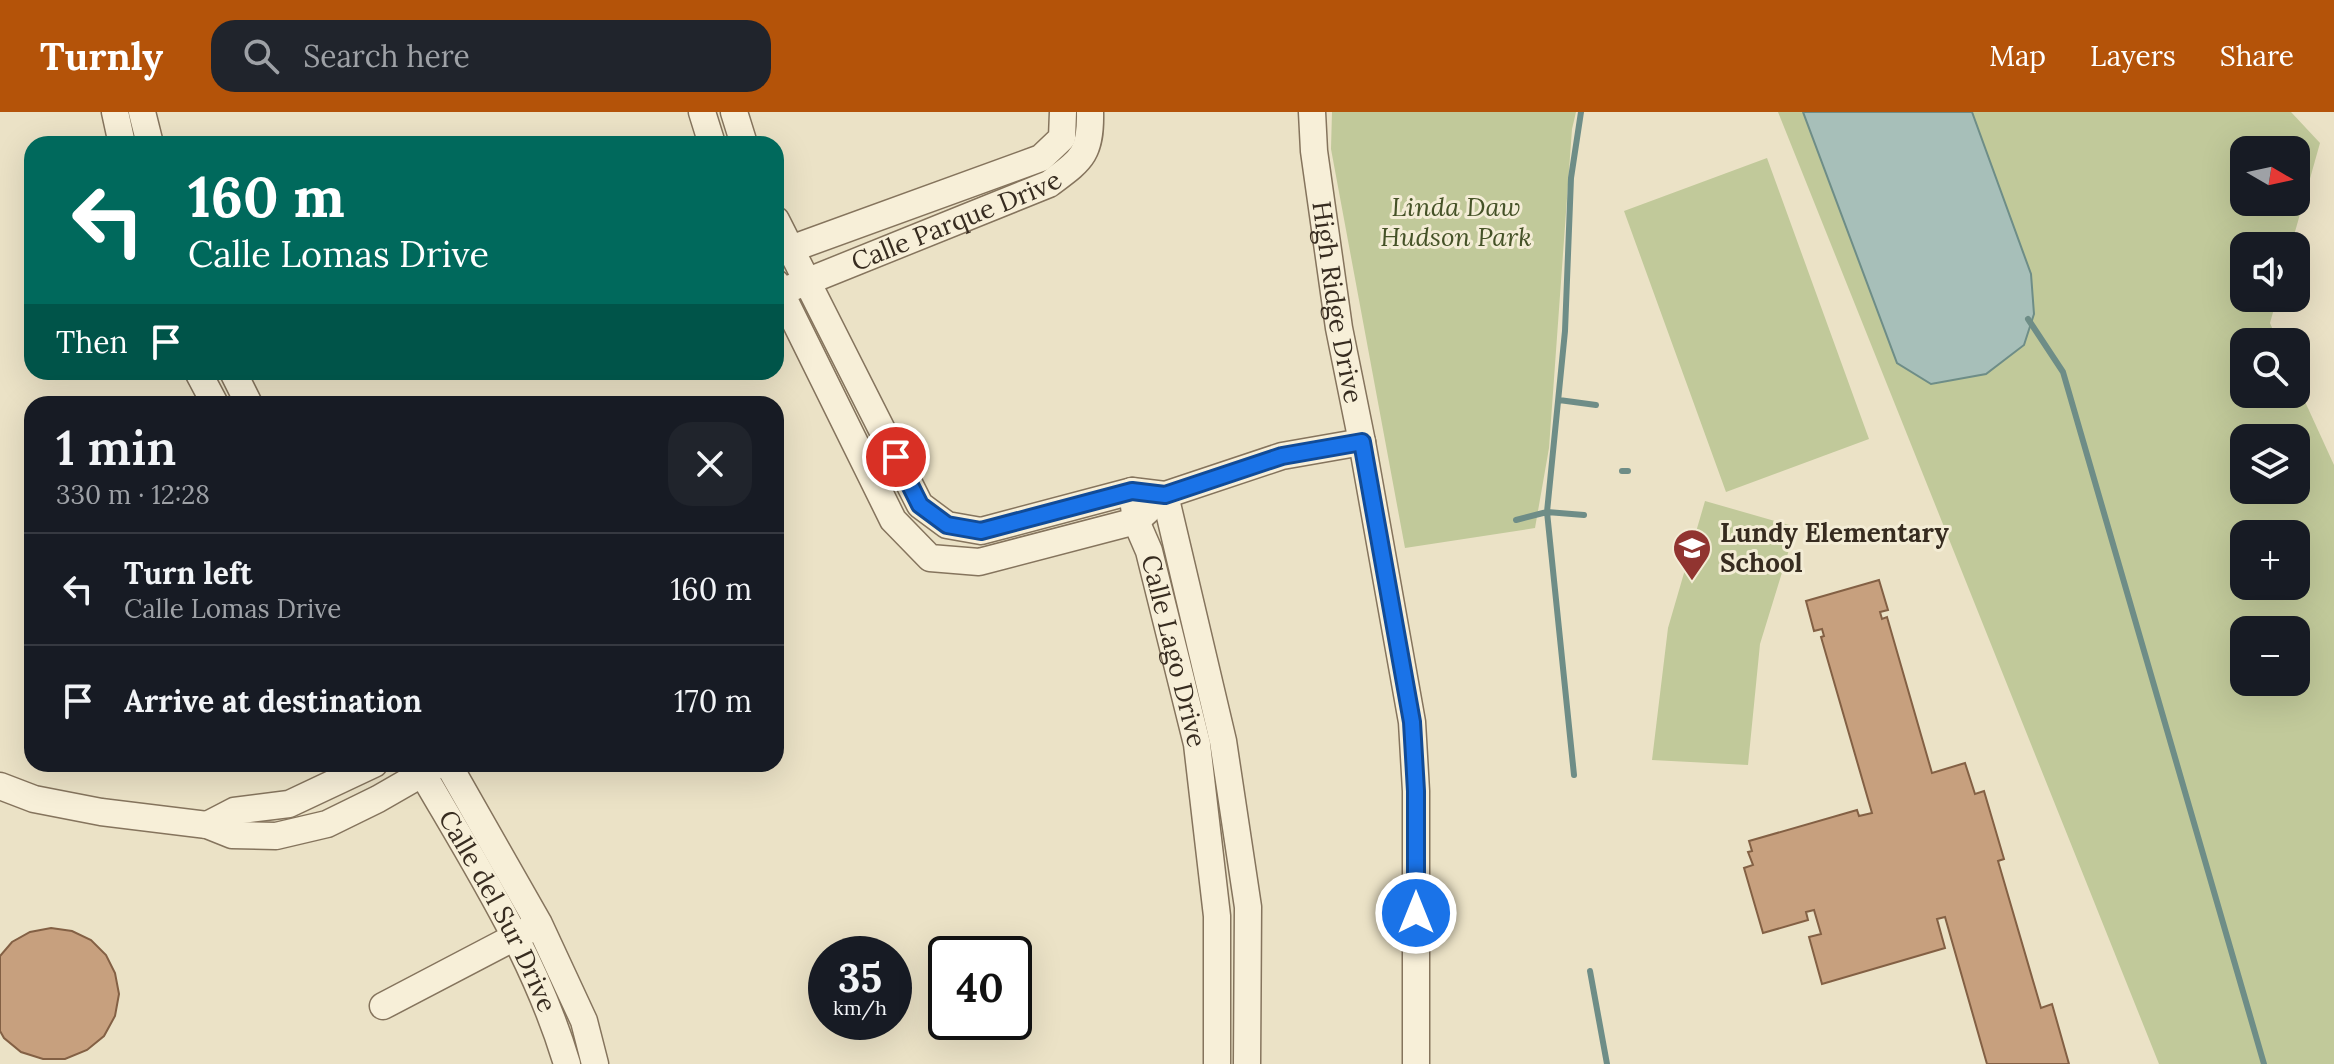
<!DOCTYPE html>
<html lang="en">
<head>
<meta charset="utf-8">
<style>
  body { margin:0; font-family:Lora,serif; background:#20242c; color:#f1f3f6; height:100vh; display:flex; flex-direction:column; font-size:30px; white-space:nowrap }
  * { box-sizing:border-box; margin:0 }
  p { font-size:26px; color:#9ea1a6 }
  .icon { flex:none; width:44px; height:44px; fill:none; stroke:currentColor; stroke-width:2; stroke-linecap:round; stroke-linejoin:round }
  .map { position:relative; flex:1; overflow:hidden }
  .panel { position:absolute; left:24px; top:284px; width:760px; height:376px; display:flex; flex-direction:column; background:#171b24; border-radius:24px; box-shadow:0 8px 32px #0002 }
  .panel>* { flex:none }
  .top-card { position:absolute; left:24px; top:24px; width:760px; height:244px; border-radius:24px; box-shadow:0 8px 32px #0002; background:#00695c; color:#fff; overflow:hidden }
  .needle { width:52px; rotate:99deg }
  .fabs { position:absolute; left:2230px; top:24px; display:grid; gap:16px }
  .fabs a { display:grid; place-items:center; width:80px; height:80px; border-radius:16px; background:#171b24; box-shadow:0 8px 32px #0002; font-size:40px }
  .speed { position:absolute; left:808px; top:824px; display:flex; gap:16px; font-size:40px; font-weight:700; text-align:center }
  .speed>* { display:grid; place-content:center; width:104px; height:104px; border-radius:50%; background:#171b24; box-shadow:0 8px 32px #0002; line-height:1 }
  .speed small { font-size:20px; font-weight:400 }
  .speed .limit { border:4px solid #111; border-radius:12px; background:#fff; color:#111 }
  .pin { position:absolute; display:grid; place-items:center; width:68px; height:68px; color:#fff; margin:-34px; border:4px solid #fff; border-radius:50%; box-shadow:0 2px 8px #0007 }
  .me { position:absolute; width:88px; margin:-44px; rotate:0deg; stroke-linejoin:round; filter:drop-shadow(0 0 6px #0008) }
  .turn { display:flex; align-items:center; gap:28px; height:168px; padding:0 32px; font-size:36px }
  .turn .icon { width:104px; height:104px; stroke-width:2.5 }
  .turn b { display:block; font-size:56px; line-height:68px }
  .then { display:flex; align-items:center; height:76px; padding:0 32px; background:#0003; gap:16px; font-size:30px }
  .round { display:grid; place-items:center; flex:none; width:84px; height:84px; border-radius:24px; background:#20242c }
  .overview { display:flex; align-items:center; justify-content:space-between; height:136px; padding:0 32px }
  h1 { font-size:48px; font-weight:600; line-height:60px }
  ul { padding:0; list-style:none }
  li { display:flex; align-items:center; gap:24px; height:112px; padding:0 32px; border-top:2px solid #363941 }
  li div { flex:1 }
  li b { display:block; font-size:30px }
  li em { font-style:normal }
  header { display:flex; align-items:center; gap:48px; box-sizing:border-box; height:112px; padding:0 40px; background:#b45309; color:#fff }
  header strong { font-size:38px }
  nav { display:flex; gap:44px; margin-inline-start:auto; font-size:28px }
  .search { width:560px; height:72px; background:#20242c; display:flex; align-items:center; gap:20px; box-sizing:border-box; padding:0 28px; border-radius:24px; color:#9ea1a6; font-size:30px }
  .map>svg:first-child { display:block }
  .green { fill:#c1c99a; fill-rule:evenodd }
  .water { fill:#a7bfb9; stroke:#6e8d87; stroke-width:2 }
  .lines { fill:none; stroke-linecap:round; stroke-linejoin:round }
  .stream { stroke:#6e8d87; stroke-width:6 }
  .building { fill:#c7a07e; stroke:#836044; stroke-width:2 }
  .minor-casing { stroke:#85745d; stroke-width:29 }
  .minor { stroke:#f7efd8; stroke-width:26 }
  .route-casing { stroke:#114b97; stroke-width:20 }
  .route { stroke:#1a73e8; stroke-width:14 }
  .labels { text-anchor:middle; stroke-width:6; stroke-linejoin:round; paint-order:stroke }
  .park-label { font-size:26px; font-style:italic; fill:#455227; stroke:#f3ecd5 }
  .street-label { font-size:26px; fill:#372c20; stroke:#f3ecd5 }
  .poi-label { font-size:26px; font-weight:bold; fill:#372c20; stroke:#f3ecd5; text-anchor:start }
</style>
</head>
<body>
<header>
<strong>Turnly</strong>
<div class="search"><svg class="icon" aria-label="search" viewBox="0 0 24 24"><circle cx="10" cy="10" r="6"/><path d="M15 15l6 6"/></svg>Search here</div>
<nav><a>Map</a><a>Layers</a><a>Share</a></nav>
</header>
<div class="map">
<svg width="2334" height="952" viewBox="0 0 2334 952">
  <rect width="100%" height="100%" fill="#ebe2c6"/>
  <!-- green -->
  <path class="green" d="M1332 0H1576L1572 17 1549 336 1535 416 1405 436 1331 37Z
    M1778 0H2291L2320 31 2291 134H2244V186H2277L2270 211 2278 230H2244V282H2296V270L2334 353V952H2159ZM2244 38H2296V90H2244ZM2244 326H2296V378H2244ZM2244 422H2296V474H2244ZM2244 518H2296V570H2244Z
    M1767 46 1869 327 1726 380 1624 99Z
    M1705 389 1796 415 1760 532 1748 653 1652 648 1668 516Z"/>
  <!-- water -->
  <path class="water" d="M1803 0H1972L2031 162 2034 202 2024 233 1986 262 1931 272 1897 251Z"/>
  <g class="lines">
    <!-- stream -->
    <path class="stream" d="M2028 207 2063 260 2264 952
      M1559 288 1596 293
      M1622 359H1628
      M1516 408 1547 400 1584 403
      M1574 663 1547 400 1565 219 1571 66 1581 0
      M1590 859 1607 952"/>
  </g>
  <!-- building -->
  <path class="building" d="M1879 468 1888 498 1880 500 1882 507 1887 505 1932 661 1965 651 1975 682 1984 679 2004 747 1998 749 2041 896 2052 892 2069 952H1987L1945 805 1937 807 1945 836 1822 872 1809 825 1821 822 1814 798 1806 800 1808 808 1763 821 1744 756 1753 753 1748 740 1752 739 1749 729 1857 698 1859 704 1872 701 1821 525 1824 524 1822 517 1814 519 1806 489Z
    M51 816 72 819 91 828 106 843 115 861 119 882 115 904 104 924 87 938 65 947H43L21 940 4 926 0 919V844L12 830 30 820Z"/>
  <g class="lines">
    <!-- minor casing -->
    <g class="minor-casing">
      <g id="minor">
        <path d="M115 0 122 32"/>
        <path d="M142 0 150 32"/>
        <path d="M702 0 712 32"/>
        <path d="M734 0 744 32"/>
        <path id="s1" d="M1312 0 1314 39 1339 216 1362 330 1412 610 1416 679V952"/>
        <path d="M776 108 920 393 947 413 981 419 1132 379 1165 383 1282 344 1362 330"/>
        <path d="M777 142 1041 46 1062 26 1063 0"/>
        <path d="M776 171 893 408 930 446 979 450 1136 409 1147 399"/>
        <path id="s2" d="M791 176 1049 72C1081 48 1091 43 1090 0"/>
        <path d="M198 260 215 292"/>
        <path d="M233 260 249 292"/>
        <path id="s3" d="M1132 379 1136 409 1149 439 1197 632 1217 804V952"/>
        <path d="M1165 383 1223 629 1248 795 1247 952"/>
        <path id="s4" d="M417 652C473 749 535 844 567 952"/>
        <path d="M448 652 539 812 584 909 595 952"/>
        <path d="M0 674 34 687 101 700 207 713 232 723 276 724 327 712 378 687 439 652"/>
        <path d="M207 713 234 699 289 692 374 652"/>
        <path d="M383 894 532 816"/>
      </g>
    </g>
    <!-- minor -->
    <use href="#minor" class="minor"/>
  </g>
  <g class="lines">
    <!-- route casing -->
    <g class="route-casing">
      <path id="route" d="M896 345 920 393 947 413 981 419 1132 379 1165 383 1282 344 1362 330 1412 610 1416 679V801"/>
    </g>
    <!-- route -->
    <use href="#route" class="route"/>
  </g>
  <!-- icons -->
  <defs>
    <g id="school-pin" transform="scale(2)"><path d="M0 17L-7.5 6A9.5 9.5 0 1 1 7.5 6Z" fill="#913430" stroke="#f3ecd5"/><path d="M0-5L7-2L0 1L-7-2ZM-4 1L0 2.5L4 1V4Q0 6-4 4Z" fill="#fff"/></g>
  </defs>
  <g fill-rule="evenodd">
    <use href="#school-pin" x="1692" y="436"/>
  </g>
  <g class="labels">
    <!-- park labels -->
    <g class="park-label">
      <text x="1456" y="104">Linda Daw<tspan x="1456" dy="30">Hudson Park</tspan></text>
    </g>
    <!-- street labels -->
    <g class="street-label">
      <text dy="9" stroke="none"><textPath href="#s2" startOffset="178">Calle Parque Drive</textPath></text>
      <text dy="9" stroke="none"><textPath href="#s1" startOffset="192">High Ridge Drive</textPath></text>
      <text dy="9" stroke="none"><textPath href="#s3" startOffset="166">Calle Lago Drive</textPath></text>
      <text dy="9" stroke="none"><textPath href="#s4" startOffset="168">Calle del Sur Drive</textPath></text>
    </g>
    <!-- poi labels -->
    <g class="poi-label">
      <text x="1720" y="430">Lundy Elementary<tspan x="1720" dy="30">School</tspan></text>
    </g>
  </g>
</svg>
<div class="fabs">
<a><svg class="needle" viewBox="-14 -14 28 28"><path d="M0-13l5 13h-10z" fill="#e53935"/><path d="M0 13l5-13h-10z" fill="#9ea1a6"/></svg></a>
<a><svg class="icon" aria-label="sound" viewBox="0 0 24 24"><path d="M4 9h4l5-4v14l-5-4H4zM17 9q2 3 0 6"/></svg></a>
<a><svg class="icon" aria-label="search" viewBox="0 0 24 24"><circle cx="10" cy="10" r="6"/><path d="M15 15l6 6"/></svg></a>
<a><svg class="icon" aria-label="layers" viewBox="0 0 24 24"><path d="M12 4l9 5-9 5-9-5zM3 14l9 5 9-5"/></svg></a>
<a>+</a>
<a>−</a>
</div>
<div class="speed"><div>35<small>km/h</small></div><div class="limit">40</div></div>
<div class="pin" style="left:896px;top:345px;background:#d93025"><svg class="icon" aria-label="arrive" viewBox="0 0 24 24"><path d="M6 21V4h12l-3 4 3 4H6"/></svg></div>
<svg class="me" style="left:1416px;top:801px" viewBox="-20 -20 40 40"><circle r="17" fill="#1a73e8" stroke="#fff" stroke-width="3"/><path d="M0-11L8 9 0 5-8 9z" fill="#fff"/></svg>
<div class="top-card">
<div class="turn"><svg class="icon" aria-label="left" viewBox="0 0 24 24"><path d="M17 20v-9H6M10 6l-5 5 5 5"/></svg><div><b>160 m</b>Calle Lomas Drive</div></div>
<div class="then">Then<svg class="icon" aria-label="arrive" viewBox="0 0 24 24"><path d="M6 21V4h12l-3 4 3 4H6"/></svg></div>
</div>
<section class="panel">
<div class="overview"><div><h1>1 min</h1><p>330 m · 12:28</p></div><a class="round"><svg class="icon" aria-label="close" viewBox="0 0 24 24"><path d="M6 6l12 12M18 6L6 18"/></svg></a></div>
<ul>
<li><svg class="icon" aria-label="left" viewBox="0 0 24 24"><path d="M17 20v-9H6M10 6l-5 5 5 5"/></svg><div><b>Turn left</b><p>Calle Lomas Drive</p></div><em>160 m</em></li>
<li><svg class="icon" aria-label="arrive" viewBox="0 0 24 24"><path d="M6 21V4h12l-3 4 3 4H6"/></svg><div><b>Arrive at destination</b></div><em>170 m</em></li>
</ul>
</section>
</div>
</body>
</html>
